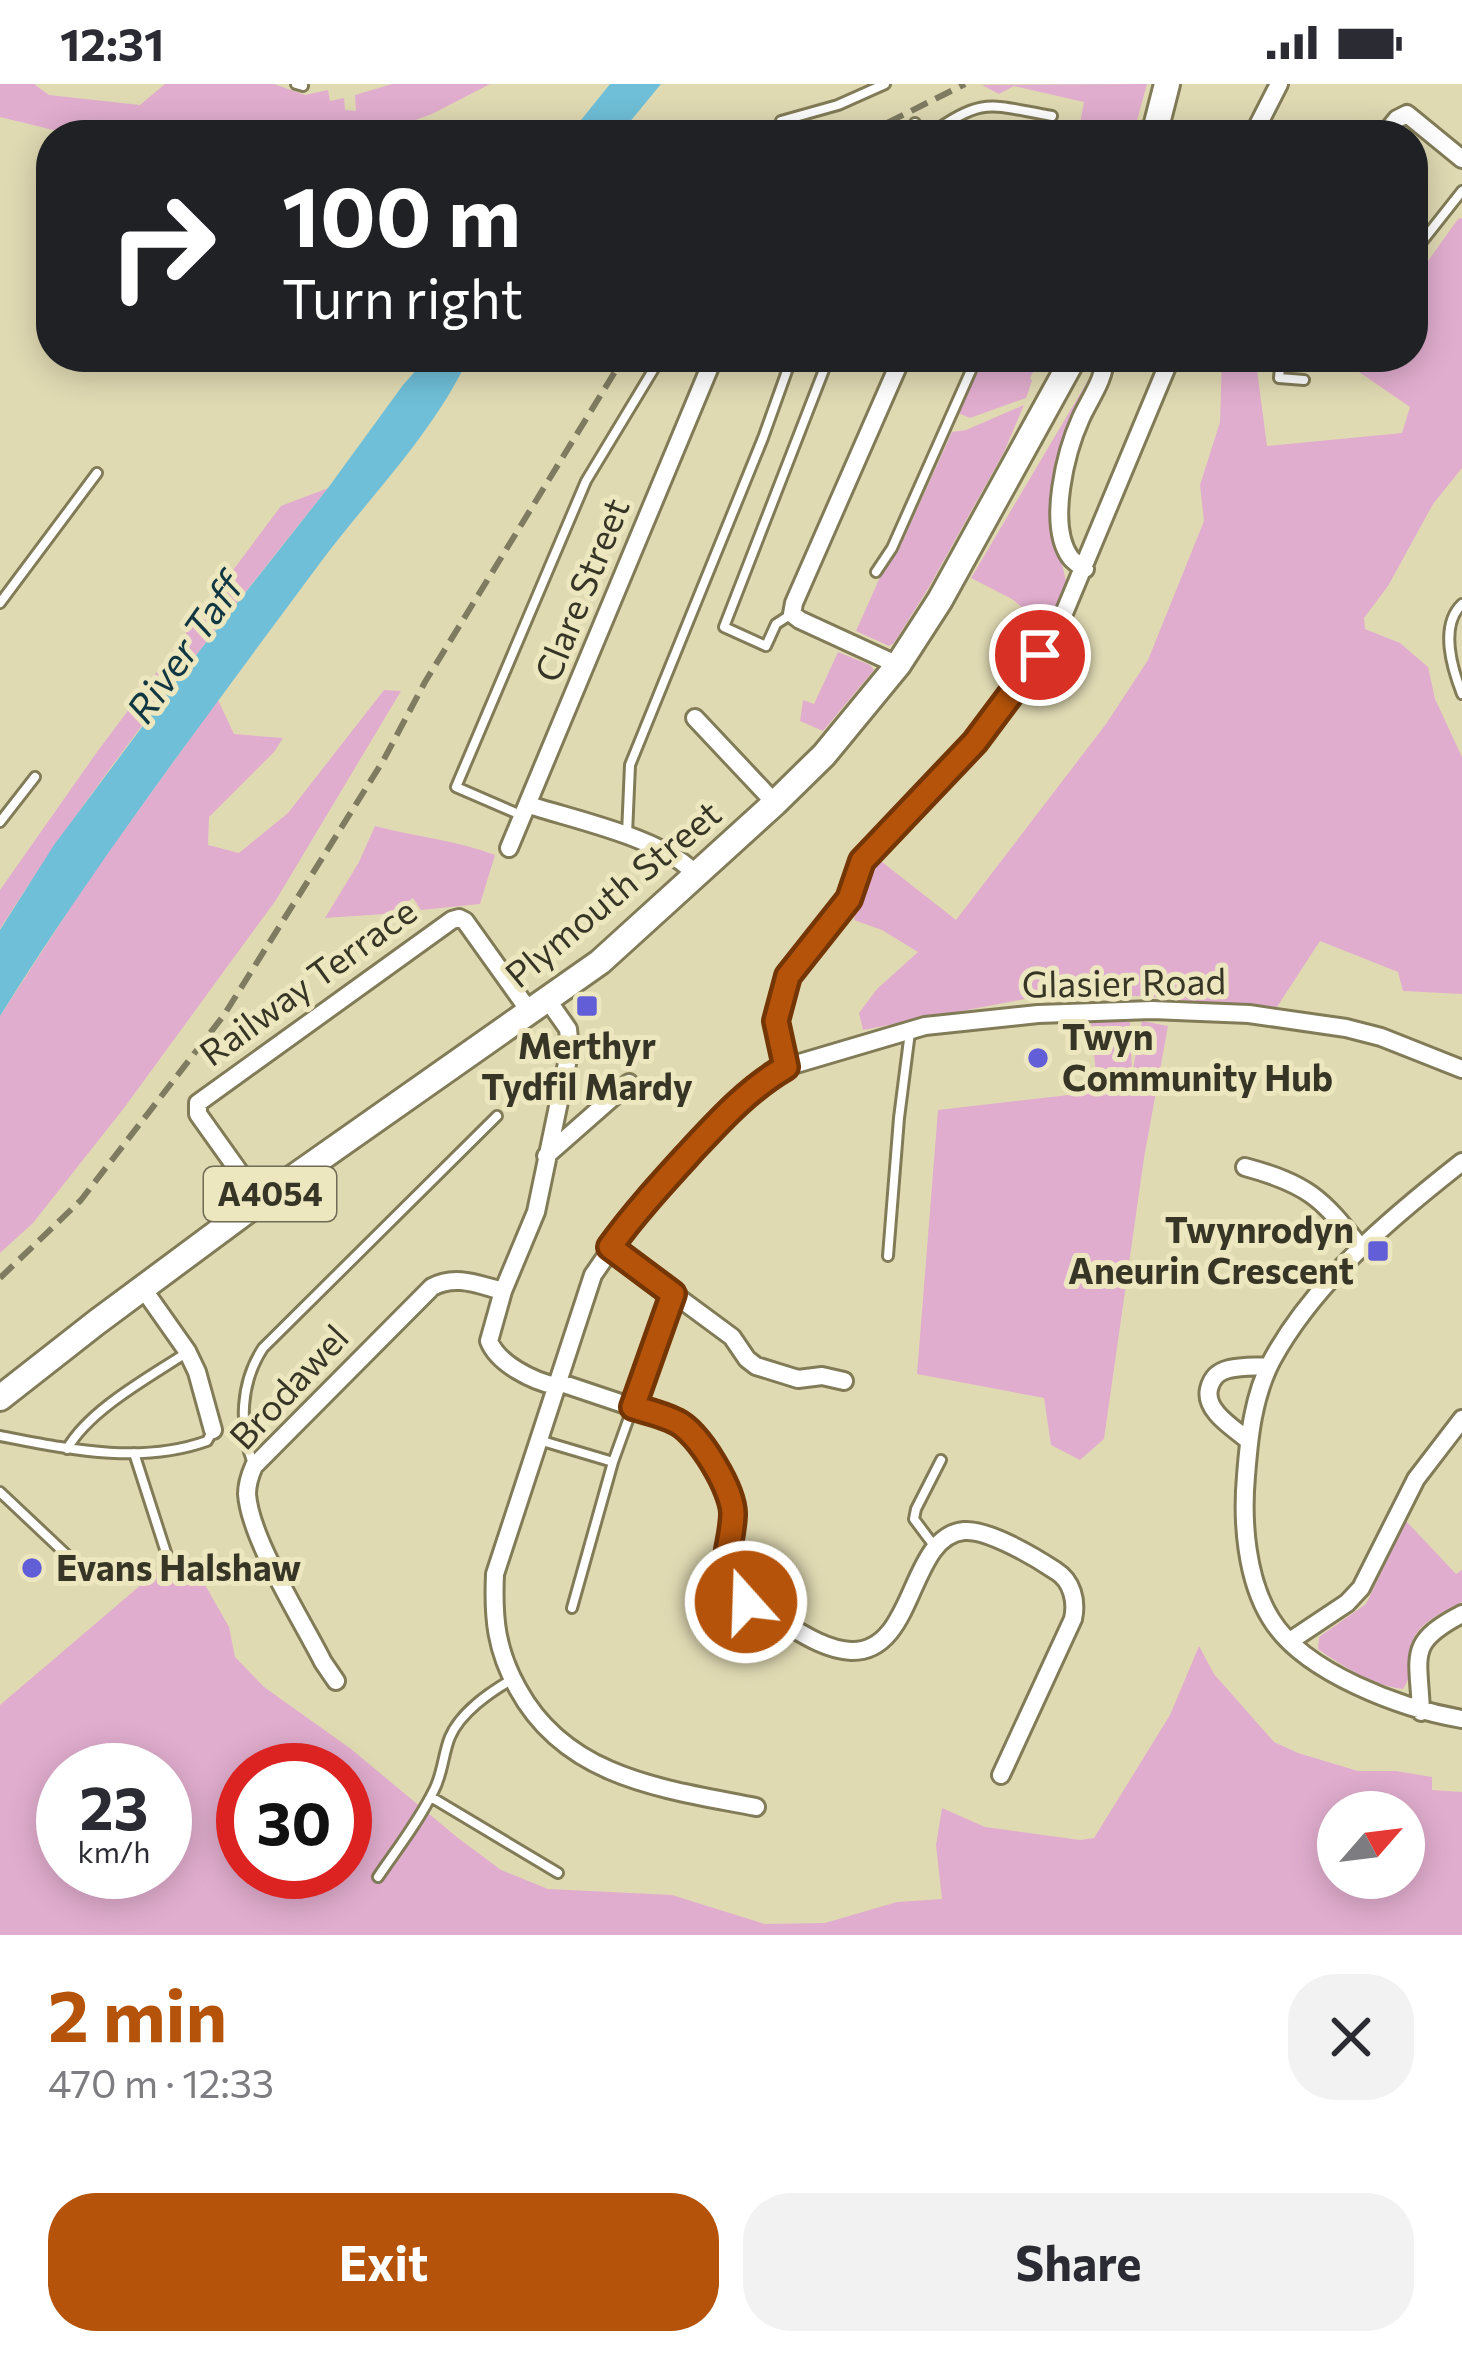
<!DOCTYPE html>
<html lang="en">
<head>
<meta charset="utf-8">
<style>
  body { margin:0; font-family:Commissioner,sans-serif; background:#f2f2f3; color:#2b2b33; height:100vh; display:flex; flex-direction:column; font-size:45px; white-space:nowrap }
  * { box-sizing:border-box; margin:0 }
  p { font-size:39px; color:#7c7c81 }
  .icon { flex:none; width:66px; height:66px; fill:none; stroke:currentColor; stroke-width:2; stroke-linecap:round; stroke-linejoin:round }
  .map { position:relative; height:1851px; overflow:hidden }
  .sheet { display:flex; flex-direction:column; background:#fff; flex:1 }
  .sheet>* { flex:none }
  .top-card { position:absolute; left:36px; top:36px; width:1392px; height:252px; border-radius:48px; box-shadow:0 6px 30px #0003; background:#202124; color:#fff; overflow:hidden }
  .needle { width:78px; rotate:62deg }
  .tools { position:absolute; left:1317px; top:1707px; display:grid; gap:24px }
  .tools a { display:grid; place-items:center; width:108px; height:108px; border-radius:50%; background:#fff; box-shadow:0 6px 30px #0003; font-size:60px }
  .speed { position:absolute; left:36px; top:1659px; display:flex; gap:24px; font-size:60px; font-weight:700; text-align:center }
  .speed>* { display:grid; place-content:center; width:156px; height:156px; border-radius:50%; background:#fff; box-shadow:0 6px 30px #0003; line-height:1 }
  .speed small { font-size:30px; font-weight:400 }
  .speed .limit { border:18px solid #d22; background:#fff; color:#111 }
  .pin { position:absolute; display:grid; place-items:center; width:102px; height:102px; color:#fff; margin:-51px; border:6px solid #fff; border-radius:50%; box-shadow:0 3px 12px #0007 }
  .me { position:absolute; width:132px; margin:-66px; rotate:340deg; stroke-linejoin:round; filter:drop-shadow(0 0 9px #0008) }
  .turn { display:flex; align-items:center; gap:42px; height:252px; padding:0 48px; font-size:54px }
  .turn .icon { width:156px; height:156px; stroke-width:2.5 }
  .turn b { display:block; font-size:84px; line-height:102px }
  .round { display:grid; place-items:center; flex:none; width:126px; height:126px; border-radius:48px; background:#f2f2f3 }
  .headline { display:flex; align-items:center; justify-content:space-between; height:204px; padding:0 48px }
  h1 { font-size:72px; font-weight:700; line-height:90px; color:#b45309 }
  .cta { display:flex; gap:24px; margin-top:auto; padding:24px 48px }
  .cta a { flex:1; height:138px; border-radius:48px; background:#b45309; color:#fff; font-size:48px; font-weight:700; line-height:138px; text-align:center }
  .cta a+a { background:#f2f2f3; color:#2b2b33 }
  .status { display:flex; justify-content:space-between; align-items:center; height:84px; padding:0 60px; background:#fff; direction:ltr }
  .status svg { height:33px; fill:currentColor }
  .map>svg:first-child { display:block }
  .green { fill:#e1adce; fill-rule:evenodd }
  .water { fill:#6fbfd8 }
  .lines { fill:none; stroke-linecap:round; stroke-linejoin:round }
  .service-casing { stroke:#817b57; stroke-width:14 }
  .minor-casing { stroke:#817b57; stroke-width:22 }
  .primary-casing { stroke:#817b57; stroke-width:30 }
  .service { stroke:#fff; stroke-width:8 }
  .minor { stroke:#fff; stroke-width:16 }
  .primary { stroke:#fff; stroke-width:24 }
  .rail { stroke:#7f7b61; stroke-width:6; stroke-dasharray:18 9; stroke-linecap:butt }
  .route-casing { stroke:#753606; stroke-width:30 }
  .route { stroke:#b45309; stroke-width:21 }
  .poi-dot { fill:#625ed7; stroke:#ede7c0; stroke-width:4.5 }
  .labels { text-anchor:middle; stroke-width:10; stroke-linejoin:round; paint-order:stroke }
  .shield { fill:#ede7c0; stroke:#6e6a54; stroke-width:3 }
  .shield-label { font-size:33px; font-weight:bold; fill:#373525 }
  .street-label { font-size:36px; fill:#373525; stroke:#ede7c0 }
  .poi-label { font-size:36px; font-weight:bold; fill:#373525; stroke:#ede7c0; text-anchor:start }
  .water-label { font-size:39px; font-style:italic; fill:#113742; stroke:#ede7c0 }
</style>
</head>
<body>
<div class="status"><b>12:31</b><svg viewBox="0 0 49 12"><path d="M0 12V9h3v3zM5 12V6h3v6zM10 12V3h3v9zM15 12V0h3v12zM26 1h20v11H26zM47 4h2v5h-2z"/></svg></div>
<div class="map">
<svg width="1462" height="1851" viewBox="0 0 1462 1851">
  <rect width="100%" height="100%" fill="#e0dab3"/>
  <!-- green -->
  <path class="green" d="M0 0H34L49 11 140 21 165 0H274L305 11 328 6 330 17 344 14 345 26 356 27 355 11 392 0H490L432 30 396 43 363 50 74 51 0 33Z
    M1147 0 1133 51H1099L1079 45 1084 18 1014 2 999 10 982 1Z
    M1462 134V384L1433 420 1388 502 1364 534 1365 545 1400 559 1428 583 1435 615 1462 673V910L1403 907 1398 888 1320 857 1275 926 1144 912 1035 913 863 946 859 929 877 905 918 868 882 846 854 836 859 814 877 774 956 836 1106 640 1148 576 1204 437 1200 401 1220 338 1222 273H1259L1257 286 1267 362 1402 349 1410 323 1337 273H1413V198L1458 135Z
    M983 273H1046L1042 282 1037 280 1030 294 1032 297 1026 314 970 334 958 329Z
    M1096 283 1055 451 1067 501 1040 557 1027 527 1012 515 971 494Z
    M1024 321 1004 368 929 503 894 559 889 562 856 547 881 491 898 467 952 348 966 346Z
    M328 404C214 548 98 690 0 845V806L97 668 281 422Z
    M838 568 870 581 874 586 823 647 800 637 803 616 814 620Z
    M384 606 401 607 276 816 124 1024 33 1139 0 1169V932L91 792 218 616 234 650 283 654 274 668 209 733 208 761 239 769 288 729Z
    M375 742C415 753 457 756 495 771L480 820 421 826 413 814 397 825 400 829 325 834 359 778Z
    M1142 937 1168 942 1144 1074 1104 1355 1080 1376 1051 1361 1044 1314 917 1290 938 1026 1130 1004 1131 995 1125 1002 1097 1001 1091 938H1130L1132 990Z
    M1406 1437 1456 1490 1462 1486V1518C1436 1532 1409 1542 1409 1575 1409 1588 1411 1593 1403 1605 1374 1602 1342 1582 1318 1565L1319 1553 1366 1520Z
    M188 1471 229 1543 235 1573 264 1603 351 1665 458 1754 501 1786 548 1805 672 1811 765 1840 825 1839 897 1818 942 1815 936 1761 942 1724 985 1743 1080 1756 1094 1754 1170 1631 1199 1562 1214 1590 1274 1658 1298 1669 1358 1687H1396L1432 1693V1706L1462 1708V1851H0V1621L162 1483ZM63 1686H165V1788H63ZM243 1686H345V1788H243ZM1338 1728H1404V1794H1338Z"/>
  <!-- water -->
  <path class="water" d="M610 0H661L619 51H569Z
    M428 273H469C433 350 371 411 320 479 210 628 98 775 0 932V846L54 761 186 584 328 404 403 301Z"/>
  <g class="lines">
    <!-- service casing -->
    <g class="service-casing">
      <path id="service" d="M296 0 303 2
        M781 37 838 21 885 0
        M915 39V51
        M929 51C984 12 989 21 1052 32
        M1413 169 1462 107
        M1281 273 1279 294 1304 296
        M876 488 892 464 977 273
        M0 519 97 389
        M1462 520C1439 542 1452 584 1462 610
        M790 531 776 540 766 562 724 543 829 273
        M523 732 456 703 586 397 661 273
        M0 738 35 693
        M627 750 630 681 763 354 792 273
        M888 1172 899 1034 910 948
        M0 1352C68 1365 140 1381 207 1357L212 1348
        M539 1356 613 1378
        M67 1365C89 1326 148 1294 186 1269
        M134 1369 171 1484
        M253 1380C239 1342 240 1299 263 1264L497 1032
        M0 1408 70 1474
        M935 1463 914 1435 916 1425 941 1376
        M572 1524 613 1378 673 1211
        M431 1713 558 1789
        M378 1793C397 1765 419 1737 434 1706 443 1689 443 1670 450 1653 460 1629 490 1608 511 1596"/>
    </g>
    <!-- minor casing -->
    <g class="minor-casing">
      <path id="minor" d="M1253 51 1279 0
        M1384 51 1397 35 1407 30 1462 75
        M1085 485C1080 482 1073 477 1070 473 1047 440 1066 367 1081 334 1090 314 1105 295 1105 273
        M898 581 800 536 792 530 794 519 902 273
        M695 634 775 719
        M529 721C575 736 667 755 697 792
        M509 764 714 273
        M547 915 568 945 570 965 536 1128 503 1207 489 1257C498 1280 533 1297 556 1302
        M786 983 776 937 788 893 849 815 862 777 975 658 1057 546 1171 273
        M546 1072 629 999
        M1462 1078C1392 1133 1315 1197 1272 1276 1253 1312 1249 1353 1246 1392 1242 1437 1246 1495 1271 1535 1304 1589 1403 1625 1462 1635
        M1245 1083C1308 1100 1322 1114 1361 1164
        M260 1117 198 1030V1019L452 836 459 834 465 837 530 928
        M610 1163 732 1253 747 1275 756 1282 798 1295 822 1292 844 1297
        M144 1206 187 1267 197 1288 213 1346
        M558 1298 677 1338C699 1353 733 1402 733 1430 733 1445 726 1460 726 1475 725 1510 758 1524 784 1539 804 1551 827 1566 851 1567 916 1569 908 1452 964 1447 988 1445 1035 1473 1056 1487 1072 1497 1077 1517 1073 1535L1001 1691
        M1249 1357C1234 1344 1204 1327 1209 1305 1212 1293 1218 1288 1229 1285 1242 1282 1256 1283 1269 1282
        M1290 1557 1347 1519 1361 1504 1416 1395 1462 1335
        M336 1597 323 1578C302 1536 250 1455 247 1410 247 1399 250 1391 254 1382L432 1203C456 1190 479 1201 503 1207
        M1421 1628C1419 1571 1406 1559 1462 1530
        M756 1723C665 1705 567 1695 518 1605 496 1566 493 1534 495 1490L593 1191 642 1120 760 998 786 983 925 942 1038 930 1152 926 1249 930 1346 944 1381 953 1462 985"/>
    </g>
    <!-- primary casing -->
    <g class="primary-casing">
      <path id="primary" d="M1154 51 1167 0
        M0 1314 97 1238 260 1117 600 878 775 719 824 671 898 581 940 516 1074 273"/>
    </g>
    <!-- service -->
    <use href="#service" class="service"/>
    <!-- minor -->
    <use href="#minor" class="minor"/>
    <!-- primary -->
    <use href="#primary" class="primary"/>
    <!-- rail -->
    <path class="rail" d="M863 51 965 0
      M0 1194 81 1116 224 931 383 677 425 598 624 273"/>
  </g>
  <g class="lines">
    <!-- route casing -->
    <g class="route-casing">
      <path id="route" d="M746 1518C714 1478 731 1474 733 1431 734 1407 699 1349 677 1338 664 1331 647 1327 633 1323L673 1210 610 1163C636 1127 665 1096 695 1063 723 1033 750 1004 786 983L776 937 788 892 849 815 862 777 975 658 1040 571"/>
    </g>
    <!-- route -->
    <use href="#route" class="route"/>
  </g>
  <!-- markers -->
  <g class="poi-dot">
    <rect x="575" y="910" width="24" height="24" rx="6"/>
    <circle cx="1038" cy="974" r="12"/>
    <rect x="1366" y="1155" width="24" height="24" rx="6"/>
    <circle cx="32" cy="1484" r="12"/>
  </g>
  <g class="labels">
    <!-- shield labels -->
    <rect class="shield" x="204" y="1083" width="132" height="54" rx="9"/>
    <g class="shield-label">
      <text x="270" y="1122">A4054</text>
    </g>
    <!-- street labels -->
    <g class="street-label">
      <text transform="translate(582 506) rotate(-68)" y="13">Clare Street</text>
      <text transform="translate(613 810) rotate(-40)" y="13">Plymouth Street</text>
      <text transform="translate(308 898) rotate(-36)" y="13">Railway Terrace</text>
      <text transform="translate(1124 899) rotate(-1)" y="13">Glasier Road</text>
      <text transform="translate(289 1303) rotate(-47)" y="13">Brodawel</text>
    </g>
    <!-- poi labels -->
    <g class="poi-label">
      <text x="1062" y="966">Twyn<tspan x="1062" dy="41">Community Hub</tspan></text>
      <text x="587" y="975" text-anchor="middle">Merthyr<tspan x="587" dy="41">Tydfil Mardy</tspan></text>
      <text x="1354" y="1159" text-anchor="end">Twynrodyn<tspan x="1354" dy="41">Aneurin Crescent</tspan></text>
      <text x="56" y="1497">Evans Halshaw</text>
    </g>
    <!-- water labels -->
    <g class="water-label">
      <text transform="translate(185 564) rotate(-55)" y="14">River Taff</text>
    </g>
  </g>
</svg>
<div class="tools">
<a><svg class="needle" viewBox="-14 -14 28 28"><path d="M0-13l5 13h-10z" fill="#e53935"/><path d="M0 13l5-13h-10z" fill="#7c7c81"/></svg></a>
</div>
<div class="speed"><div>23<small>km/h</small></div><div class="limit">30</div></div>
<div class="pin" style="left:1040px;top:571px;background:#d93025"><svg class="icon" aria-label="arrive" viewBox="0 0 24 24"><path d="M6 21V4h12l-3 4 3 4H6"/></svg></div>
<svg class="me" style="left:746px;top:1518px" viewBox="-20 -20 40 40"><circle r="17" fill="#b45309" stroke="#fff" stroke-width="3"/><path d="M0-11L8 9 0 5-8 9z" fill="#fff"/></svg>
<div class="top-card">
<div class="turn"><svg class="icon" aria-label="right" viewBox="0 0 24 24"><path d="M7 20v-9h11M14 6l5 5-5 5"/></svg><div><b>100 m</b>Turn right</div></div>
</div>
</div>
<section class="sheet">
<div class="headline"><div><h1>2 min</h1><p>470 m · 12:33</p></div><a class="round"><svg class="icon" aria-label="close" viewBox="0 0 24 24"><path d="M6 6l12 12M18 6L6 18"/></svg></a></div>
<div class="cta"><a>Exit</a><a>Share</a></div>
</section>
</body>
</html>
